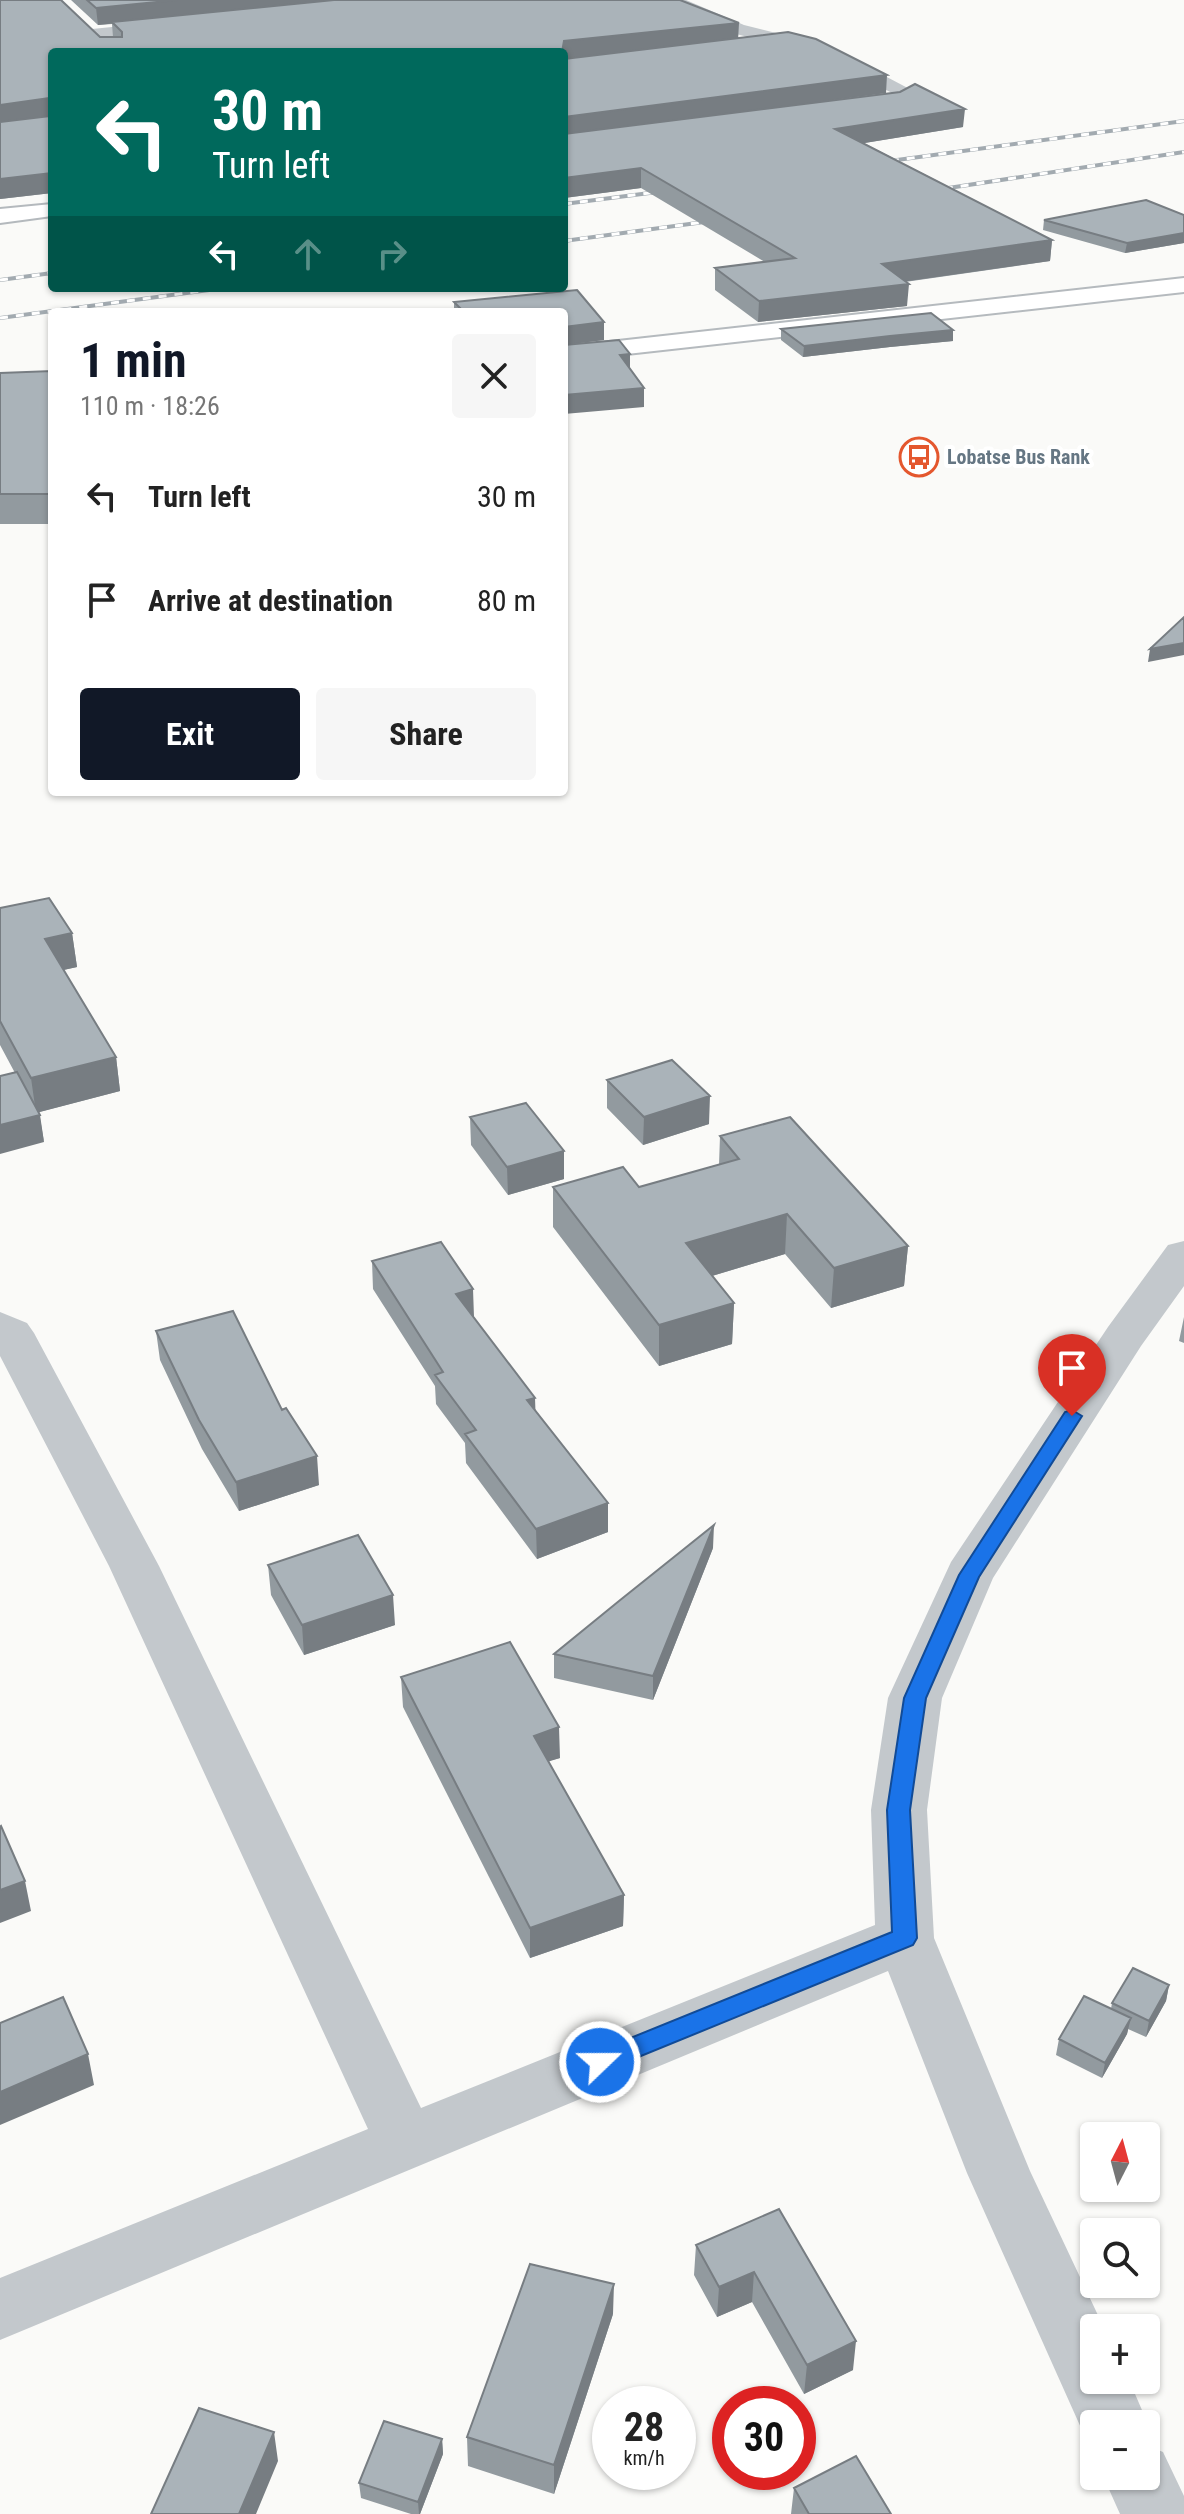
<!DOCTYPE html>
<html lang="en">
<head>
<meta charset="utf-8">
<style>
  body { margin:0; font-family:"Roboto Condensed",sans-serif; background:#f6f6f6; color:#222; height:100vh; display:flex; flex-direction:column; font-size:30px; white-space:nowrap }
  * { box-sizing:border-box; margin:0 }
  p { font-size:26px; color:#767676 }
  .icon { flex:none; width:44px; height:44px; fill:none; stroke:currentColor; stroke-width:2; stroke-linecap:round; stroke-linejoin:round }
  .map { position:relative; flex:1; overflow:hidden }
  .drawer { position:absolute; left:48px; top:308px; width:520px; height:488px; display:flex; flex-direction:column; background:#fff; border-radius:8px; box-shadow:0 2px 6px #0004 }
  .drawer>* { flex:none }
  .top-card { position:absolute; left:48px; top:48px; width:520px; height:244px; border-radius:8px; box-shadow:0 2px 6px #0004; background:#00695c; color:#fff; overflow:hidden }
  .needle { width:52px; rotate:6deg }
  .controls { position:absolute; left:1080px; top:2122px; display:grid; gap:16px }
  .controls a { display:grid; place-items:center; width:80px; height:80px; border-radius:8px; background:#fff; box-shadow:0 2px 6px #0004; font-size:40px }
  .speed { position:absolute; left:592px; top:2386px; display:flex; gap:16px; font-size:40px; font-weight:700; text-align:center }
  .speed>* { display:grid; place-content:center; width:104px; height:104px; border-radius:50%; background:#fff; box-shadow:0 2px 6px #0004; line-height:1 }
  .speed small { font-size:20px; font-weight:400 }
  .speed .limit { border:12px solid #d22; background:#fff; color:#111 }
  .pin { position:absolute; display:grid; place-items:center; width:68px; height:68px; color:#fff; margin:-82px -34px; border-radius:50% 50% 50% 0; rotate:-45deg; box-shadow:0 0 8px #0007 }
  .pin .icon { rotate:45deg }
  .me { position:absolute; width:88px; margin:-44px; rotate:68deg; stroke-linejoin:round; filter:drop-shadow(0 0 6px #0008) }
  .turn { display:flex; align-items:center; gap:28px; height:168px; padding:0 32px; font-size:36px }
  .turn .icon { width:104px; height:104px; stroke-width:2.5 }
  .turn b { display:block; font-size:56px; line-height:68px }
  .lanes { display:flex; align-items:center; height:76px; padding:0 32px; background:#0003; justify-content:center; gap:40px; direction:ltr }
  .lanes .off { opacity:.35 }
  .round { display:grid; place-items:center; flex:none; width:84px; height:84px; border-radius:8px; background:#f6f6f6 }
  .head { display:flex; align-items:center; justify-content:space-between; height:136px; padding:0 32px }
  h1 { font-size:48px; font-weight:700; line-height:60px; color:#111827 }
  .action { display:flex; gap:16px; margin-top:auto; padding:16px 32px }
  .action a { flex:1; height:92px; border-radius:8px; background:#111827; color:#fff; font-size:32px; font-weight:700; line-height:92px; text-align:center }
  .action a+a { background:#f6f6f6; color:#222 }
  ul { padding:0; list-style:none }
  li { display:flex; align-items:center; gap:24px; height:104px; padding:0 32px }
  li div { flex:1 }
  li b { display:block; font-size:30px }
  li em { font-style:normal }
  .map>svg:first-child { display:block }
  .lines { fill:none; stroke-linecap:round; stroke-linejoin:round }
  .major-casing { stroke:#b5babe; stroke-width:4 }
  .highway-casing { stroke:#b4b9bd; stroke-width:4 }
  .minor { fill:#c3c8cc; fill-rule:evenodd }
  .major { fill:#fff; fill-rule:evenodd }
  .highway { fill:#fff; fill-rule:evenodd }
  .rail-casing { stroke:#a2aab0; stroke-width:4 }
  .rail { stroke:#fff; stroke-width:3; stroke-dasharray:8; stroke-linecap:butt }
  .wall { fill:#929a9f }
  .shaded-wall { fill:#777d82 }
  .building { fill:#aab3b9; stroke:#777d82; stroke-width:2 }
  .route { fill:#1a73e8; stroke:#114b97; stroke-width:2 }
  .labels { text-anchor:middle; stroke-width:8; stroke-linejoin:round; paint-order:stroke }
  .far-poi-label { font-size:20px; font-weight:bold; fill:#657683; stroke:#fff; text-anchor:start }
</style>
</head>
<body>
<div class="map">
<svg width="1184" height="2514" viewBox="0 0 1184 2514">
  <rect width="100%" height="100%" fill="#fafaf8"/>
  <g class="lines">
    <!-- major casing -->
    <g class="major-casing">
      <path id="major" d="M1184 278V292L564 361V347Z"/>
    </g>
    <!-- highway casing -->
    <g class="highway-casing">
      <path id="highway" d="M52 204V216L0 223V209Z"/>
    </g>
    <!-- minor -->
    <path class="minor" d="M662 0H686L744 25 828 46 921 95C908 109 876 116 857 111L854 107 857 103 896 95 816 54 732 33Z
      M172 21 178 22 181 26 178 30 92 39 83 34 92 29Z
      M1184 1241V1286L1141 1346 993 1578 942 1698 927 1810 934 1938 1030 2171 1104 2328H1094V2380H1129L1148 2424 1146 2430V2424H1094V2449L1090 2448 967 2173 888 1971 0 2340V2278L368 2129 109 1566 0 1356V1312L27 1323 34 1333 159 1566 421 2108 875 1925 871 1810 888 1698 951 1562 1108 1327 1168 1245Z
      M1146 2445 1163 2452 1184 2496V2514H1120L1103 2476H1146Z"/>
    <!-- major -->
    <use href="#major" class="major"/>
    <!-- highway -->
    <use href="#highway" class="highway"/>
    <!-- rail casing -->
    <g class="rail-casing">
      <path id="rail" d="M875 163 1184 121
        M929 191 1184 152
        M564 204 673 190
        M564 241 719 220
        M0 280 52 273
        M0 318 224 288"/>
    </g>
    <!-- rail -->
    <use href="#rail" class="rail"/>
  </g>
  <!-- wall -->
  <path class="wall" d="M0 0 100 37H113L112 24 98 25 71 0H680L738 38 886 93 795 105 963 127 864 143 1052 240 1050 261 905 282 907 306 758 322 715 290V268L765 262 641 188 564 198V52H52V193L0 199Z
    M1184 215V243L1125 253 1043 230 1044 220Z
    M577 290 604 322V340L564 345V312H454V302Z
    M781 329 953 341 890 347 803 357 781 340Z
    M52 371V524H0V373Z
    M0 908 72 933 77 967 63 970 116 1057 120 1091 39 1112 44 1142 15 1073 0 1045Z
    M607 1080 709 1124 643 1145 607 1108Z
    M470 1117 564 1179 508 1195 471 1145Z
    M720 1136 908 1246 904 1286 831 1308 785 1254 712 1276 734 1303 732 1344 659 1366 553 1227V1187H639L719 1165Z
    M372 1261 474 1317 535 1411 608 1532 537 1559 466 1463 465 1443 436 1404 435 1386 373 1289Z
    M1184 1317V1343L1179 1341Z
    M156 1331 319 1485 239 1511 202 1449 160 1360Z
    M713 1548 653 1700 554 1678V1654Z
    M268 1565 395 1625 304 1655 271 1595Z
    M401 1677 560 1758 548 1761 624 1895 623 1926 530 1958 403 1707Z
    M1169 1985 1166 2001 1146 2037 1128 2029 1127 2034 1102 2078 1056 2055 1059 2039 1111 2009 1112 2003Z
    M779 2209 853 2370 804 2394 752 2302 717 2317 694 2275 696 2245Z
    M613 2314 554 2494 468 2466 467 2437Z
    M442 2439 443 2454 420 2514H411L361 2498 359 2483Z
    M794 2488 891 2514H791Z"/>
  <!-- shaded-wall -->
  <path class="shaded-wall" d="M177 0H342L98 25 96 8Z
    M739 23 738 41 564 59V52H562L564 41Z
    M887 75 886 93 564 136V117Z
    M49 98 52 117 0 124V105Z
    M965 109 963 127 834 148 835 129Z
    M641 168V188L564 198V178Z
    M52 173V193L0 199V179Z
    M1184 233V243L1125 253 1127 243Z
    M1052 240 1050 261 880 285 882 264Z
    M909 284 907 306 758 322 759 301Z
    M604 322V340L564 345V327Z
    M953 330V341L890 347 803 357 804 346 890 336Z
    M630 354V372L620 355Z
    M644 388V407L564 414V395Z
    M1184 643V655L1148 662 1150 649Z
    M72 933 77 967 50 973 45 939Z
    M116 1057 120 1091 36 1113 31 1078Z
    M710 1096 709 1124 643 1145 644 1117Z
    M40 1115 44 1142 0 1154V1125Z
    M564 1151V1179L508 1195 507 1167Z
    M787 1214 785 1254 685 1284 686 1243Z
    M908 1246 904 1286 831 1308 834 1268Z
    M473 1289 474 1317 457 1322 456 1294Z
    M734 1303 732 1344 659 1366V1325Z
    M535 1398 536 1426 527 1400Z
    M317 1456 319 1485 239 1511 236 1482Z
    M608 1503V1532L537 1559 536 1529Z
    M714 1525 713 1548 653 1700V1676Z
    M393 1595 395 1625 304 1655 302 1625Z
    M559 1727 560 1758 534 1766V1736Z
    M25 1881 31 1911 0 1923V1890Z
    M624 1895 623 1926 530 1958V1928Z
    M1169 1985 1166 2001 1146 2037 1149 2021Z
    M1131 2018 1127 2034 1102 2078 1105 2063Z
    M88 2054 94 2085 0 2125V2092Z
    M754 2272 752 2302 717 2317 719 2287Z
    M614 2284 613 2314 554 2494V2465Z
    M856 2341 853 2370 804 2394 807 2365Z
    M274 2432 278 2461 256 2514H239Z
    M442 2439 443 2454 420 2514H419L418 2502Z"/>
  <!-- building -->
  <path class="building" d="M0 0H61L100 37H122V32L112 22 334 0H680L739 23 564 41 562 52H52V101L49 98 0 105Z
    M87 0H177L96 8Z
    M788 32 816 39 887 75 564 117V59Z
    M915 84 965 109 835 129 1052 240 882 264 909 284 759 301 715 268 795 258 641 168 564 178V134L900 92Z
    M52 114V173L0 179V122L50 116Z
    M1146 200 1184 215V233L1127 243 1044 220Z
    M577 290 604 322 564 327V312H464L454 302Z
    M931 313 953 330 890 336 804 346 781 329Z
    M619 340 630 354 620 355 644 388 564 395V345Z
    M52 371V494H0V373Z
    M1184 617V643L1150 649Z
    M49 898 72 933 45 939 116 1057 31 1078 0 1021V908Z
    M672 1060 710 1096 644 1117 607 1080Z
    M17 1072 40 1115 0 1125V1076Z
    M526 1103 564 1151 507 1167 470 1117Z
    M790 1117 908 1246 834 1268 787 1214 686 1243 734 1303 659 1325 553 1187 623 1167 639 1187 739 1159 720 1136Z
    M441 1242 473 1289 456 1294 535 1398 527 1400 608 1503 536 1529 465 1434 476 1430 435 1375 443 1372 372 1261Z
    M233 1311 282 1410 286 1408 317 1456 236 1482 199 1420 156 1331Z
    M714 1525 653 1676 554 1654 619 1601Z
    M358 1535 393 1595 302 1625 268 1565Z
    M510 1642 559 1727 534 1736 624 1895 530 1928 401 1677Z
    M1 1826 25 1881 0 1890V1827Z
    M1133 1968 1169 1985 1149 2021 1112 2003Z
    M1084 1996 1131 2018 1105 2063 1059 2039Z
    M63 1997 88 2054 0 2092V2023Z
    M779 2209 856 2341 807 2365 754 2272 719 2287 696 2245Z
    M530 2264 614 2284 554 2465 467 2437Z
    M199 2408 274 2432 239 2514H151Z
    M384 2421 442 2439 418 2502 359 2483Z
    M856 2456 891 2514H809L794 2488Z"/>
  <!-- route -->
  <path class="route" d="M1072 1410 1082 1416 979 1577 926 1698 910 1810 917 1938 913 1945 609 2069 600 2072 591 2069 588 2062 591 2054 892 1932 887 1810 904 1698 959 1575 1065 1412Z"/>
  <!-- icons -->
  <defs>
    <g id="bus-ring" transform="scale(2)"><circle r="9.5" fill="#fff" stroke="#e4572e" stroke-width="1.5"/><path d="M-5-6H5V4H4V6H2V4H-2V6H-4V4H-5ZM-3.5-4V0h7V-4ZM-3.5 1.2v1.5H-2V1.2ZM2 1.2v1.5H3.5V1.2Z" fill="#e4572e"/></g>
  </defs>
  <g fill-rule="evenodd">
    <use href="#bus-ring" x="919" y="457"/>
  </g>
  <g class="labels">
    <!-- far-poi labels -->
    <g class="far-poi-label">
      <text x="947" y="464">Lobatse Bus Rank</text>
    </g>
  </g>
</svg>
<div class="controls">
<a><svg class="needle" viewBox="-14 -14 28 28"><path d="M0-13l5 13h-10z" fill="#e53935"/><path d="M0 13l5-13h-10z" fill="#767676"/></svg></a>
<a><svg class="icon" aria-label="search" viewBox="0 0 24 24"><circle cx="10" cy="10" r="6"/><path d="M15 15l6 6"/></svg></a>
<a>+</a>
<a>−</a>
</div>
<div class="speed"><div>28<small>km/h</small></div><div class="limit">30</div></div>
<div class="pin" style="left:1072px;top:1416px;background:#d93025"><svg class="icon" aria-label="arrive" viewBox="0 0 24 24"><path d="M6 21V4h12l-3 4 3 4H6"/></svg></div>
<svg class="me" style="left:600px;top:2062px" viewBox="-20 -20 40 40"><circle r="17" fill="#1a73e8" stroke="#fff" stroke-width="3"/><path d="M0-11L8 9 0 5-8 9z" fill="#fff"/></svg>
<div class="top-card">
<div class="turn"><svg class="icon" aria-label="left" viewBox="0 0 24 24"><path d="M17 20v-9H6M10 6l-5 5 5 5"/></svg><div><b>30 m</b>Turn left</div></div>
<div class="lanes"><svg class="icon" aria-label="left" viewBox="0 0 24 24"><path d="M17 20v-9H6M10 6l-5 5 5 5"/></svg><svg class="icon off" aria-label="ahead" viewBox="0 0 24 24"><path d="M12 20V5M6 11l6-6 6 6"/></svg><svg class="icon off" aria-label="right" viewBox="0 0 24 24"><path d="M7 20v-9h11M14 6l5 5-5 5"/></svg></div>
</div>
<section class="drawer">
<div class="head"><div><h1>1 min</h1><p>110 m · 18:26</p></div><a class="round"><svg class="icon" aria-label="close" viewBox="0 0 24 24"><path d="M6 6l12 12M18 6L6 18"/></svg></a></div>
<ul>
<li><svg class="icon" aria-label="left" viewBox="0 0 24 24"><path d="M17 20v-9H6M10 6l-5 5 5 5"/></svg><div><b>Turn left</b></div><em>30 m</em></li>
<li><svg class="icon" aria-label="arrive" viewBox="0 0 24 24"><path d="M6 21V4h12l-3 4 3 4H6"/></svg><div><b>Arrive at destination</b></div><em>80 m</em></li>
</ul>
<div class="action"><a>Exit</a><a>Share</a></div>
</section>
</div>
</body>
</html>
